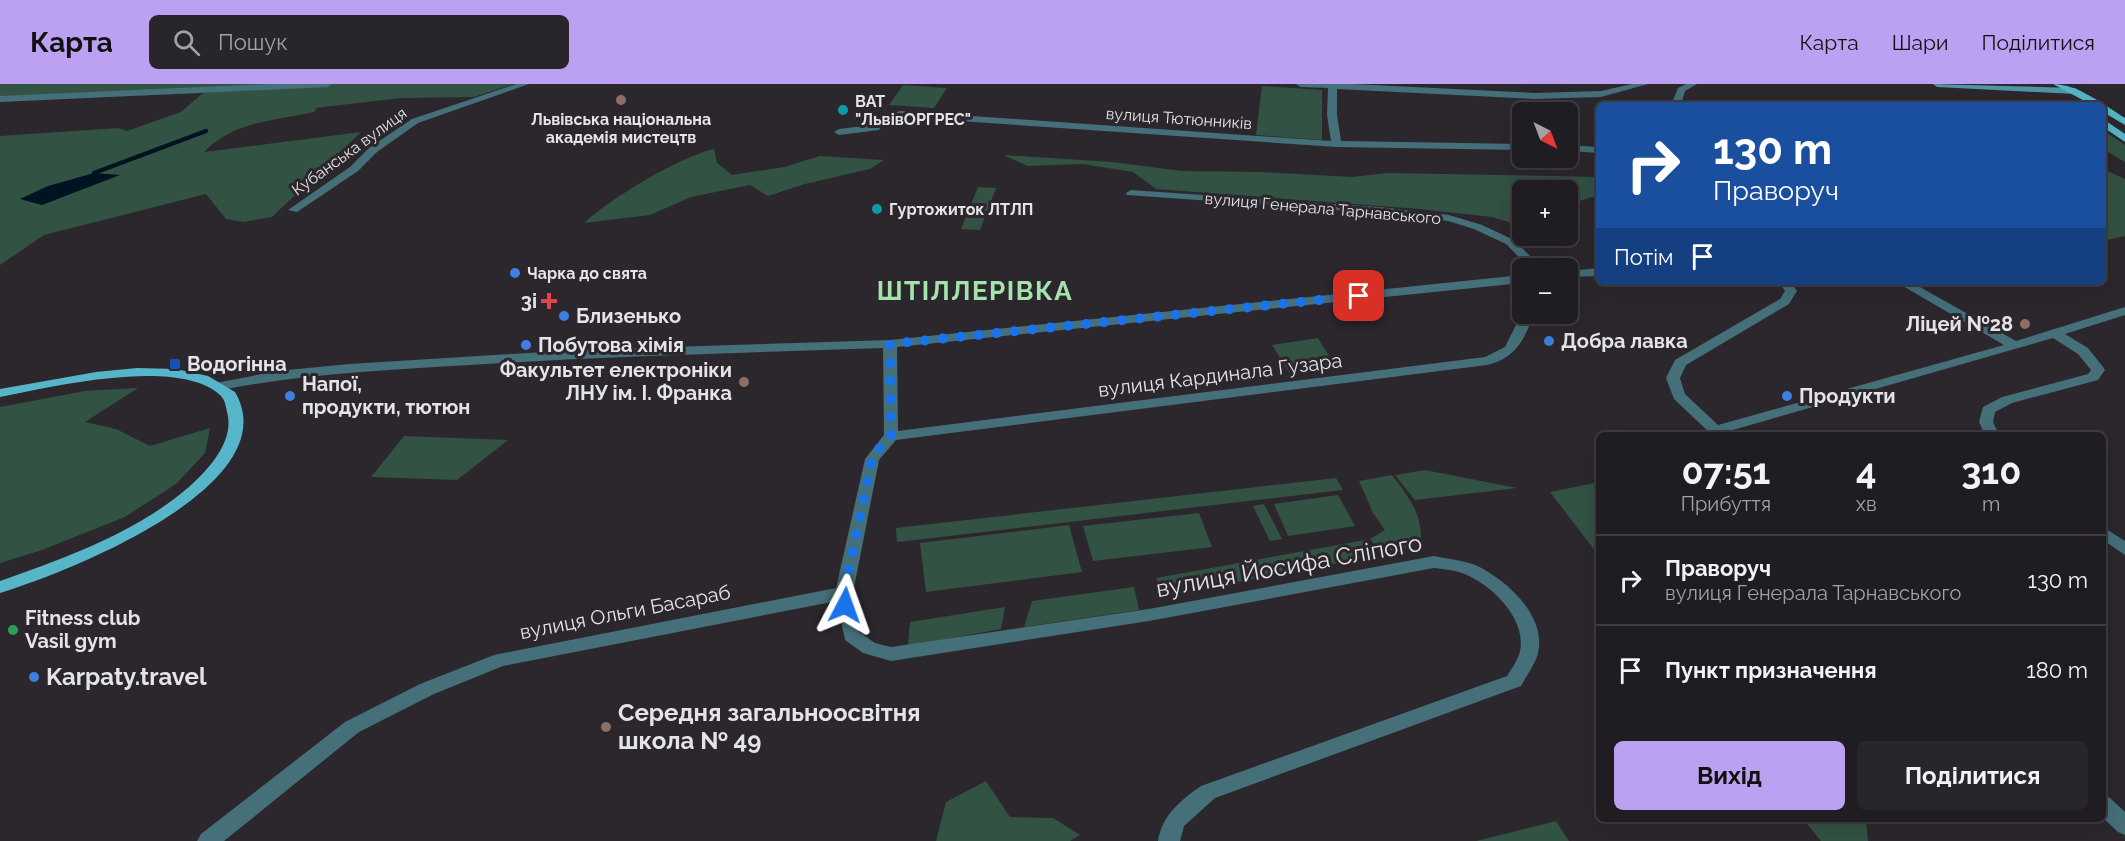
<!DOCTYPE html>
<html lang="uk">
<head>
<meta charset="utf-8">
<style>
  body { margin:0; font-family:Raleway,sans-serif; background:#28262a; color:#f1f3f6; height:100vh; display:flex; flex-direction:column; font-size:22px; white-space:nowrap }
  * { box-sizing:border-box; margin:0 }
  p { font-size:20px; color:#a2a2a5 }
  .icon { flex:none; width:33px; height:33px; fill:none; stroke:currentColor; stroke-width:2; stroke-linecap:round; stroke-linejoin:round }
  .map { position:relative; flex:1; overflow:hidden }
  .side { position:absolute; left:1596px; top:348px; width:510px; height:390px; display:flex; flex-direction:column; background:#201d22; border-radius:9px; box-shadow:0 6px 24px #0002,0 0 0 2px #3d3b40 }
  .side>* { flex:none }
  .banner { position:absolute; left:1596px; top:18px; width:510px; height:183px; border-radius:9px; box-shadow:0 6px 24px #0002,0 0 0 2px #3d3b40; background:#1a4fa0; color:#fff; overflow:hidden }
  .needle { width:39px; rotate:138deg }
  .controls { position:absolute; left:1512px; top:18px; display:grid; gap:12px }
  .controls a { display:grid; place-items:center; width:66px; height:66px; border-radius:9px; background:#201d22; box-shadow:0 6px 24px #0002,0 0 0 2px #3d3b40; font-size:30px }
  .pin { position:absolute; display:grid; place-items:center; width:51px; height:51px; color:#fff; margin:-26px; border-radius:12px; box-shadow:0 3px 9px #0006 }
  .me { position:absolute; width:66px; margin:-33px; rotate:4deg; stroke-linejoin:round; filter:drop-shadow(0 0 4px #0008) }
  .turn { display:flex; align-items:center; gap:21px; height:126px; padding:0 18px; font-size:27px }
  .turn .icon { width:78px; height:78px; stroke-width:2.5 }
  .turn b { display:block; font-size:42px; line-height:51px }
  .then { display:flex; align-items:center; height:57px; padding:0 18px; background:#0003; gap:12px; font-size:22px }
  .eta { display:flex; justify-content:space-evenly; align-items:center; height:102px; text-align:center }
  .eta b { font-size:36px; font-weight:700; line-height:42px }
  .button { display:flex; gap:12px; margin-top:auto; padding:12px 18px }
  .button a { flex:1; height:69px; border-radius:9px; background:#bca0f2; color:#111; font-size:24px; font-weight:700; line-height:69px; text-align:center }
  .button a+a { background:#28262a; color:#f1f3f6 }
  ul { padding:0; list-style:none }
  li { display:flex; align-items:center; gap:18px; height:90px; padding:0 18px; border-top:2px solid #3d3b40 }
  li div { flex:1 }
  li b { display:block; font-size:22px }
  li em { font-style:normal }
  header { display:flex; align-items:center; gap:36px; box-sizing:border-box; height:84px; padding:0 30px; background:#bca0f2; color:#111 }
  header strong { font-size:28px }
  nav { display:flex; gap:33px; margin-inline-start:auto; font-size:21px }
  .search { width:420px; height:54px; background:#28262a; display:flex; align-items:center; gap:15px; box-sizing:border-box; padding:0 21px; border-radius:9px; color:#a2a2a5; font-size:22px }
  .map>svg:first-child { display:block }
  .green { fill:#325244 }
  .water { fill:#001320 }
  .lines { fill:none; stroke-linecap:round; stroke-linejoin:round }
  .stream { stroke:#001320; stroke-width:4.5 }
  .street { fill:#456f79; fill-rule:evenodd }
  .secondary { fill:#5096a6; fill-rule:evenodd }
  .primary { fill:#57b5c9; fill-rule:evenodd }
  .route { stroke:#1a73e8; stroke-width:10; stroke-dasharray:0 18 }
  .education-dot { fill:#8d6e63; stroke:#2b272d; stroke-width:2 }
  .culture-dot { fill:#0f9aa8; stroke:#2b272d; stroke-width:2 }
  .shop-dot { fill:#3f7fe0; stroke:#2b272d; stroke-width:2 }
  .health-dot { fill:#e0444e; stroke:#2b272d; stroke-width:2 }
  .transit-dot { fill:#1a4fb4; stroke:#2b272d; stroke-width:2 }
  .leisure-dot { fill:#2e9e5b; stroke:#2b272d; stroke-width:2 }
  .labels { text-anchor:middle; stroke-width:6; stroke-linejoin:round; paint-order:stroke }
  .far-poi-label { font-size:16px; font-weight:bold; fill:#e5e3e7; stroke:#2b272d; text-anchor:start }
  .far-street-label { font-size:16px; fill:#e5e3e7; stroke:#2b272d }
  .poi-label { font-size:20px; font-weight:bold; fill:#e5e3e7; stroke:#2b272d; text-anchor:start }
  .street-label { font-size:20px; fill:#e5e3e7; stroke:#2b272d }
  .near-street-label { font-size:24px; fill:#e5e3e7; stroke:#2b272d }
  .near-poi-label { font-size:24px; font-weight:bold; fill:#e5e3e7; stroke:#2b272d; text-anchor:start }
  .district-label { font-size:26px; font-weight:bold; letter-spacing:1.5px; fill:#a4e3ac; stroke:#2b272d }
</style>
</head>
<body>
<header>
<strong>Карта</strong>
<div class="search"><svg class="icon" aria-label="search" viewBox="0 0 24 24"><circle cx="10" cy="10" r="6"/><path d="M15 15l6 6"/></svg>Пошук</div>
<nav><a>Карта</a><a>Шари</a><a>Поділитися</a></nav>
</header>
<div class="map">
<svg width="2125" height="757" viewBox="0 0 2125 757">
  <rect width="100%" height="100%" fill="#2b272d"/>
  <!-- green -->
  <path class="green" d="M0 0H514L474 13 401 14 315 24 317 25 314 28C274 37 234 37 204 68L361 48 272 133 243 138 226 135 206 110 44 151 0 181V52L118 44 127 47 181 28 203 9 0 17Z
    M903 1 947 4 934 24 889 21Z
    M1262 2 1322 6V56L1256 51Z
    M2103 46 2125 61V78L2103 65Z
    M714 65 717 79 732 91 784 83 820 72 884 76 870 85 805 100 768 112 750 101 691 113 650 131 584 139C611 114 679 73 714 65Z
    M1003 71 1112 78 1182 87 1259 88 1352 93 1388 89 1599 93V111L1573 119 1568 124V106H1522V142L1492 133 1420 125 1156 105 1133 88 1082 80 1028 82Z
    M2103 85 2125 95V152L2103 157Z
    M978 103 996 104 980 146 961 145Z
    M1318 254 1337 285 1291 291 1272 261Z
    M138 304 85 338 116 345 150 362 210 344 205 369 176 400 125 433 42 466 0 479V323L85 307Z
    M404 352 508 356 457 396 371 393Z
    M1425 386 1517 404 1415 416 1395 391Z
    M1392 391C1407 411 1421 428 1421 453L1410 464 1379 468 1370 455 1385 446 1373 429 1359 397Z
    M1336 394 1343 406 897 458 896 444Z
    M1599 398V472L1550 408Z
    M1338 411 1355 442 1288 452 1274 420Z
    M1264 420 1282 455 1270 457 1253 422Z
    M1199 429 1212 463 1093 477 1083 442Z
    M1069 441 1082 488 926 508 920 459Z
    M1365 456 1376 472 1164 512 1156 494Z
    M1134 503 1139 526 1024 543 1032 517Z
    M1005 523 1001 545 908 562 910 538Z
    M986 697 1010 733 1053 734 1080 751 1070 757H936L946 718Z
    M1803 735H1866L1868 757H1821Z
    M1556 737 1569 757H1476Z"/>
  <!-- water -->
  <path class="water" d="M94 89 120 91 42 121 20 115 48 102Z"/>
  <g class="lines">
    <!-- stream -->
    <path class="stream" d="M94 89 206 47"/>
    <!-- street -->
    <path class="street" d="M269 0H332L328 3 0 18V12Z
      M516 0H529L418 39 377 68 358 87 297 128 288 126 350 83 369 64 412 35Z
      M1296 0H1353L1535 9 1601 7 1632 0H1648L1601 13 1535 15 1337 5V31L1341 57 1522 60V66L1336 63 901 33 888 35 879 46 839 51 834 48 839 45 873 41 882 31 901 27 1331 57 1327 31 1328 4 1300 3Z
      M1686 0H1697L1685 7 1681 21H1671L1678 4Z
      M1568 61 1599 63V69L1568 67Z
      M1131 106 1379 123 1449 131 1482 141 1514 156 1542 184H1530L1506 160 1474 145 1448 137 1379 129 1127 111 1126 109Z
      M1599 184V192L1568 193V187Z
      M1522 191V199L897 263 898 347 1485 273 1505 263 1522 229 1534 230C1524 256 1516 274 1487 281L896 356 879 376 853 509 859 548 875 559 891 563 1149 525 1434 472C1448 475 1462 476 1475 481 1505 494 1547 532 1538 569 1535 581 1526 592 1521 602L1215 714 1184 742 1180 757H1158C1162 731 1181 716 1201 702L1507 592C1512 584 1518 576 1520 567 1527 534 1490 499 1462 489 1453 486 1443 485 1434 484L1149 537 891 577 863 569 845 556 837 517 503 582 434 610 359 648 224 757H197L201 750 345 638 420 600 494 571 836 504 865 375 884 351 883 264C745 269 607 272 470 281 386 286 303 290 221 306L214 302 216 299 277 287 349 280 577 266 890 256Z
      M1779 198H1791L1797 207 1789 220 1686 281 1680 294 1685 310 1718 341 2004 261 1896 198H1911L2016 257 2125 223V231L2065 250 2088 264 2103 283 2105 286 2098 296 2012 319 1995 328 1993 338 1999 351H1985L1979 338 1983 323 2002 313 2088 290 2091 286 2078 270 2053 254 1726 348 1728 351H1712L1674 315 1666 294 1675 276 1780 215 1785 207Z
      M2103 443 2125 457V471L2103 456Z
      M2103 711 2110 714 2125 728V751L2118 748 2103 734Z"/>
    <!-- secondary -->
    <path class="secondary" d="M1933 0 2075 4 2080 7 2075 10 1937 3Z"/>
    <!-- primary -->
    <path class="primary" d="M2053 0C2078 0 2104 21 2125 34V41L2103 28V21H2092Z
      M2103 35 2125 50V58L2103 43Z
      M137 284 176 285 208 292 235 308C290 402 63 490 0 509V497C65 474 138 448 190 402 210 384 235 356 227 328 226 323 225 316 221 312 180 272 52 303 0 313V305L96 288Z"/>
  </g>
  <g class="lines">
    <!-- route -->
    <path class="route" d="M845 521 844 509 872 375 881 362 891 352 890 260 1359 212"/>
  </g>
  <!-- markers -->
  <g class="education-dot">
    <circle cx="621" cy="16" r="6"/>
    <circle cx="2025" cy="240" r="6"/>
    <circle cx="744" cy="298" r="6"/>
    <circle cx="606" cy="643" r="6"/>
  </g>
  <g class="culture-dot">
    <circle cx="843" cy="26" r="6"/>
    <circle cx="877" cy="125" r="6"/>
  </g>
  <g class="shop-dot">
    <circle cx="515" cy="189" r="6"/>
    <circle cx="564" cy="232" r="6"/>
    <circle cx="1549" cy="257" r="6"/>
    <circle cx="526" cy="261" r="6"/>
    <circle cx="290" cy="312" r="6"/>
    <circle cx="1787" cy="312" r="6"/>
    <circle cx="34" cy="593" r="6"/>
  </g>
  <path class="health-dot" d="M546 208h6v6h6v6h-6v6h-6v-6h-6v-6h6z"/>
  <rect class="transit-dot" x="169" y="274" width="12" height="12" rx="3"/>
  <circle class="leisure-dot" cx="13" cy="546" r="6"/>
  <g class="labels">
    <!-- far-poi labels -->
    <g class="far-poi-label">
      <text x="855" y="23">ВАТ<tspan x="855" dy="18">"ЛьвівОРГРЕС"</tspan></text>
      <text x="621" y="41" text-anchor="middle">Львівська національна<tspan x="621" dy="18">академія мистецтв</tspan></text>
      <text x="889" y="131">Гуртожиток ЛТЛП</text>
      <text x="527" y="195">Чарка до свята</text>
    </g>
    <!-- far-street labels -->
    <g class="far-street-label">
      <text transform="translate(1179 34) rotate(4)" y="6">вулиця Тютюнників</text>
      <text transform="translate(349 67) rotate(-36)" y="6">Кубанська вулиця</text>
      <text transform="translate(1323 124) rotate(5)" y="6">вулиця Генерала Тарнавського</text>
    </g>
    <!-- poi labels -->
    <g class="poi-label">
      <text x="537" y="224" text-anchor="end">3і</text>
      <text x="576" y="239">Близенько</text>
      <text x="2013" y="247" text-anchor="end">Ліцей №28</text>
      <text x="1561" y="264">Добра лавка</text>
      <text x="538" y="268">Побутова хімія</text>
      <text x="187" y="287">Водогінна</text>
      <text x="732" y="293" text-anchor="end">Факультет електроніки<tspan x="732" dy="23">ЛНУ ім. І. Франка</tspan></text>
      <text x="302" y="307">Напої,<tspan x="302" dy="23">продукти, тютюн</tspan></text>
      <text x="1799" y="319">Продукти</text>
      <text x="25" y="541">Fitness club<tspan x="25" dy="23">Vasil gym</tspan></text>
    </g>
    <!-- street labels -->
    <g class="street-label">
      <text transform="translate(1220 291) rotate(-7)" y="7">вулиця Кардинала Гузара</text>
      <text transform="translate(625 528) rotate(-11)" y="7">вулиця Ольги Басараб</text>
    </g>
    <!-- near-street labels -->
    <g class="near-street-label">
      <text transform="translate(1289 482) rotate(-10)" y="8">вулиця Йосифа Сліпого</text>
    </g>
    <!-- near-poi labels -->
    <g class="near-poi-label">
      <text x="46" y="601">Karpaty.travel</text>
      <text x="618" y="637">Середня загальноосвітня<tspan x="618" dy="28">школа № 49</tspan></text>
    </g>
    <!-- district labels -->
    <g class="district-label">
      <text x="975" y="216">ШТІЛЛЕРІВКА</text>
    </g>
  </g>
</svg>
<div class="controls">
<a><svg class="needle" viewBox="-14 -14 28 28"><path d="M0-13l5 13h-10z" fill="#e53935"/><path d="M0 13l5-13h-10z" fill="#a2a2a5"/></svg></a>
<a>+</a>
<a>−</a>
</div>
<div class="pin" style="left:1359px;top:212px;background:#d93025"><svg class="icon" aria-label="arrive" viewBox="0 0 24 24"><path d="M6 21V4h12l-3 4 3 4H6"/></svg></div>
<svg class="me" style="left:845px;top:521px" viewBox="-20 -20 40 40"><path d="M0-17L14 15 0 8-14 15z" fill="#1a73e8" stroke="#fff" stroke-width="4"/></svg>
<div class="banner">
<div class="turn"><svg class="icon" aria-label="right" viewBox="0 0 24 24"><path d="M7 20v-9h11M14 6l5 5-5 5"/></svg><div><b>130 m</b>Праворуч</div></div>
<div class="then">Потім<svg class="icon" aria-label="arrive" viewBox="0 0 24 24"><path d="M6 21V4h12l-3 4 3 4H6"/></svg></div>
</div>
<section class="side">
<div class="eta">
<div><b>07:51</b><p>Прибуття</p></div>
<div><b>4</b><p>хв</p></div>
<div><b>310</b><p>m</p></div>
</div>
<ul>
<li><svg class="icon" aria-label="right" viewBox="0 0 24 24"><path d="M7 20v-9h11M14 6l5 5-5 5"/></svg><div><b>Праворуч</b><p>вулиця Генерала Тарнавського</p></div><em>130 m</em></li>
<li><svg class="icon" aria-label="arrive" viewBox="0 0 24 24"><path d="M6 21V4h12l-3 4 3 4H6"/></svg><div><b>Пункт призначення</b></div><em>180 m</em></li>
</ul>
<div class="button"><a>Вихід</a><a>Поділитися</a></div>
</section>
</div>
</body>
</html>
